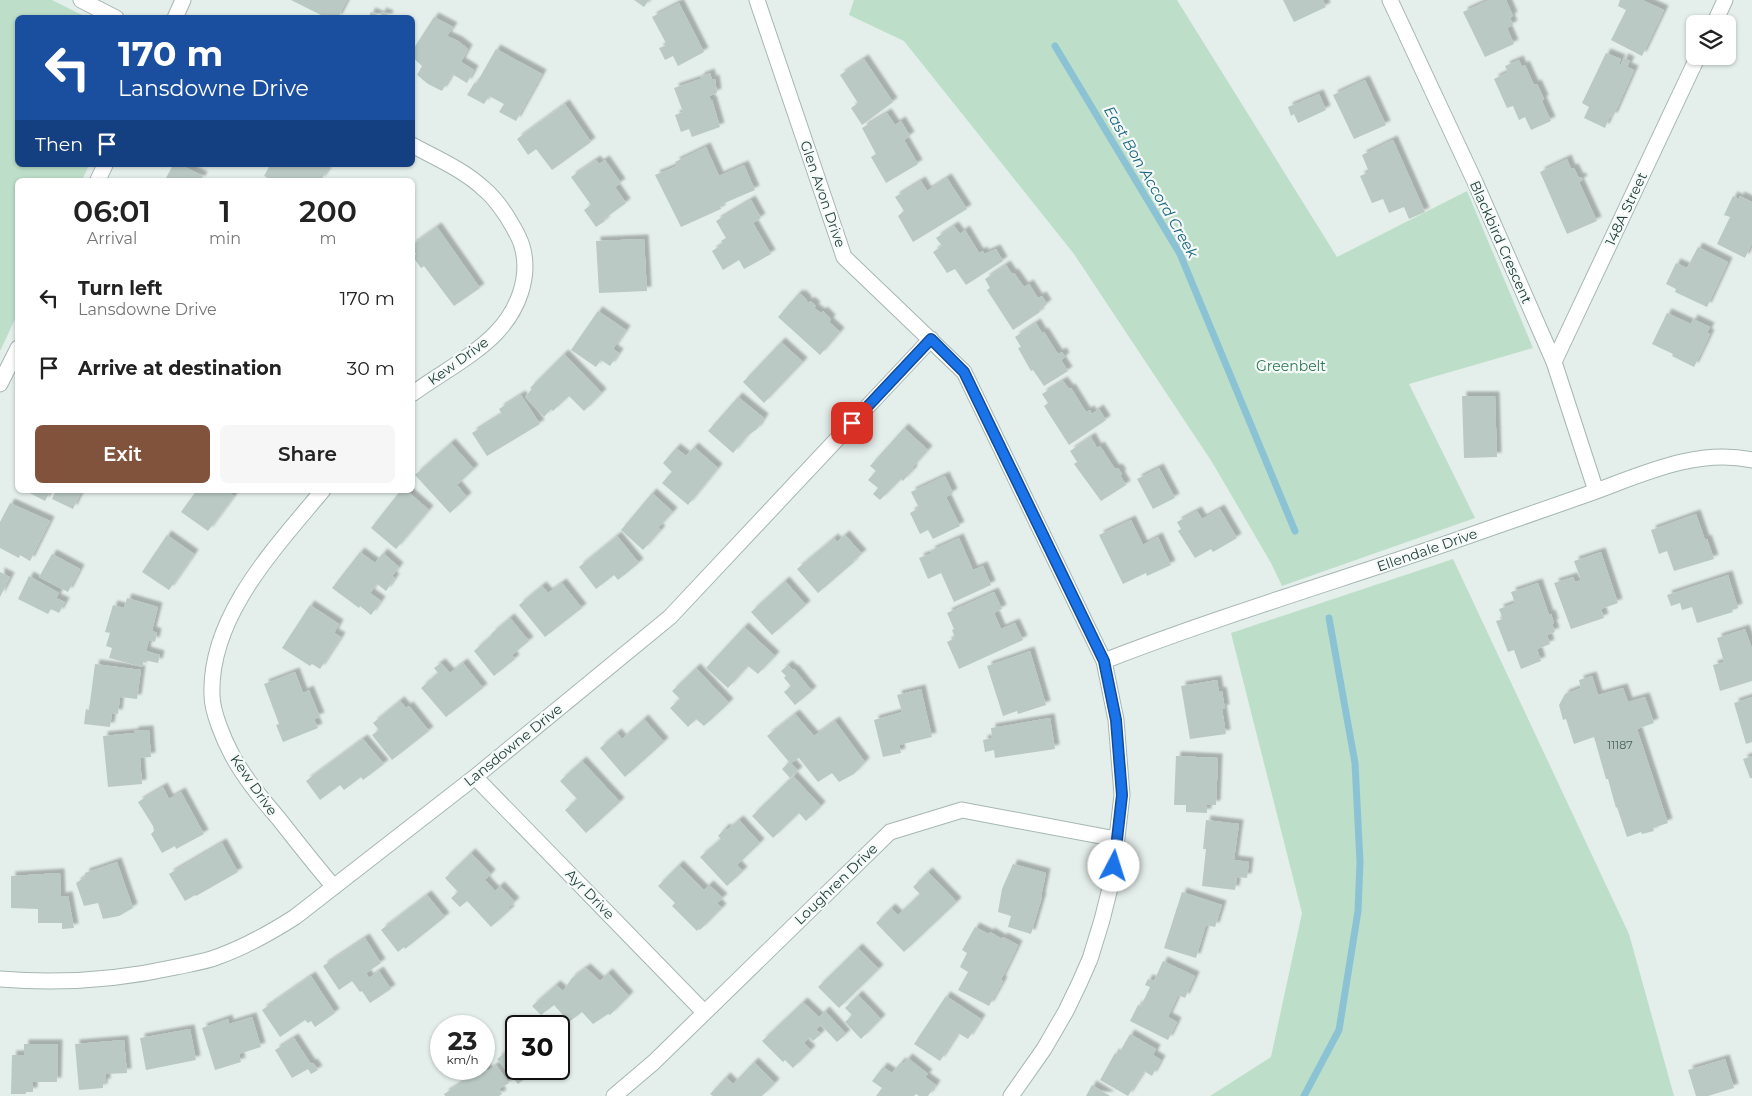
<!DOCTYPE html>
<html lang="en">
<head>
<meta charset="utf-8">
<style>
  body { margin:0; font-family:Montserrat,sans-serif; background:#f6f6f6; color:#222; height:100vh; display:flex; flex-direction:column; font-size:19px; white-space:nowrap }
  * { box-sizing:border-box; margin:0 }
  p { font-size:16px; color:#767676 }
  .icon { flex:none; width:28px; height:28px; fill:none; stroke:currentColor; stroke-width:2; stroke-linecap:round; stroke-linejoin:round }
  .map { position:relative; flex:1; overflow:hidden }
  .panel { position:absolute; left:15px; top:178px; width:400px; height:315px; display:flex; flex-direction:column; background:#fff; border-radius:8px; box-shadow:0 1px 4px #0004 }
  .panel>* { flex:none }
  .guide { position:absolute; left:15px; top:15px; width:400px; height:152px; border-radius:8px; box-shadow:0 1px 4px #0004; background:#1a4fa0; color:#fff; overflow:hidden }
  .tools { position:absolute; left:1686px; top:15px; display:grid; gap:10px }
  .tools a { display:grid; place-items:center; width:50px; height:50px; border-radius:8px; background:#fff; box-shadow:0 1px 4px #0004; font-size:25px }
  .speed { position:absolute; left:430px; top:1015px; display:flex; gap:10px; font-size:25px; font-weight:700; text-align:center }
  .speed>* { display:grid; place-content:center; width:65px; height:65px; border-radius:50%; background:#fff; box-shadow:0 1px 4px #0004; line-height:1 }
  .speed small { font-size:12px; font-weight:400 }
  .speed .limit { border:2px solid #111; border-radius:8px; background:#fff; color:#111 }
  .pin { position:absolute; display:grid; place-items:center; width:42px; height:42px; color:#fff; margin:-21px; border-radius:10px; box-shadow:0 2px 8px #0006 }
  .me { position:absolute; width:55px; margin:-28px; rotate:5deg; stroke-linejoin:round; filter:drop-shadow(0 0 4px #0008) }
  .turn { display:flex; align-items:center; gap:18px; height:105px; padding:0 20px; font-size:22px }
  .turn .icon { width:65px; height:65px; stroke-width:2.5 }
  .turn b { display:block; font-size:35px; line-height:42px }
  .then { display:flex; align-items:center; height:48px; padding:0 20px; background:#0003; gap:10px; font-size:19px }
  .eta { display:flex; justify-content:space-evenly; align-items:center; height:85px; text-align:center }
  .eta b { font-size:30px; font-weight:600; line-height:35px }
  .cta { display:flex; gap:10px; margin-top:auto; padding:10px 20px }
  .cta a { flex:1; height:58px; border-radius:8px; background:#81533c; color:#fff; font-size:20px; font-weight:600; line-height:58px; text-align:center }
  .cta a+a { background:#f6f6f6; color:#222 }
  ul { padding:0; list-style:none }
  li { display:flex; align-items:center; gap:15px; height:70px; padding:0 20px }
  li div { flex:1 }
  li b { display:block; font-size:19px }
  li em { font-style:normal }
  .map>svg:first-child { display:block }
  .green { fill:#bddfc9 }
  .lines { fill:none; stroke-linecap:round; stroke-linejoin:round }
  .stream { stroke:#8cc3d4; stroke-width:7 }
  .building { fill:#bac9c4; filter:url(#shadow) }
  .minor-casing { stroke:#a6b7b3; stroke-width:17 }
  .minor { stroke:#fff; stroke-width:15 }
  .route-casing { stroke:#114b97; stroke-width:12 }
  .route { stroke:#1a73e8; stroke-width:9 }
  .labels { text-anchor:middle; stroke-width:4.5; stroke-linejoin:round; paint-order:stroke }
  .number-label { font-size:11px; fill:#49635d }
  .street-label { font-size:14px; fill:#23413b; stroke:#f5faf8 }
  .park-label { font-size:14px; fill:#2c7950; stroke:#f5faf8 }
  .water-label { font-size:15px; font-style:italic; fill:#1b667f; stroke:#f5faf8 }
</style>
</head>
<body>
<div class="map">
<svg width="1752" height="1096" viewBox="0 0 1752 1096">
  <defs>
    <filter id="shadow"><feDropShadow dx="4.5" dy="-4.5" stdDeviation="1" flood-color="#0004"/></filter>
  </defs>
  <rect width="100%" height="100%" fill="#e4eeeb"/>
  <!-- green -->
  <path class="green" d="M0 0H52L86 17 18 18V165H89L82 180H18L17 315 0 351Z
    M854 0H1177L1337 257 1467 191 1533 348 1409 384 1475 518 1282 586 1271 563 1212 462 1074 254 904 41 849 15Z
    M1453 559 1629 934 1674 1096H1210L1271 1057 1302 913 1231 633Z"/>
  <g class="lines">
    <!-- stream -->
    <path class="stream" d="M1055 46 1180 254 1295 531
      M1304 1096 1339 1030 1358 911 1360 862 1355 763 1329 618"/>
  </g>
  <!-- building -->
  <path class="building" d="M291 0H347L338 18H327Z
    M634 0H649L644 7Z
    M1283 0H1323L1326 7 1294 22Z
    M1489 0H1506L1513 16 1510 18 1513 25 1507 28 1514 44 1485 57 1463 12Z
    M1620 0H1642L1664 10 1642 56 1611 40 1626 10 1618 6Z
    M679 3 704 52 678 66 673 56 665 60 659 48 667 45 652 17Z
    M371 12 380 16 382 12 389 15 388 18H368Z
    M434 17 453 27 447 36 458 41 468 49 461 62 474 70 467 83 452 74 442 91 428 84 417 75 422 66 412 57V51Z
    M496 49 542 74 516 121 499 112 504 104 489 96 484 104 467 95 475 82 476 84Z
    M1606 53 1621 59 1619 64H1621L1624 58 1630 61 1627 67 1634 70 1613 117 1610 116 1605 128 1584 118 1589 107 1582 103Z
    M864 59 893 102 862 125 851 108 858 103 840 75Z
    M1519 60 1522 67 1525 65 1534 85 1537 84 1544 99 1542 101 1551 121 1531 130 1525 117 1519 120 1513 106 1507 108 1494 79 1508 72 1505 66Z
    M710 73 712 80 715 79 717 93 709 96 711 100H712L720 127 692 137 689 129 681 132 675 115 683 112 674 88 700 79V77Z
    M1365 80 1386 125 1354 139 1333 95Z
    M1319 94 1326 110 1298 123 1294 114 1291 116 1288 107Z
    M565 104 591 142 552 170 536 149 528 155 517 139Z
    M887 113 895 125 901 121 910 136 904 140 918 164 886 183 871 157 876 154 862 128Z
    M1393 140 1425 212 1409 219 1404 207 1389 213 1383 199 1372 203 1360 176 1369 172 1362 155Z
    M706 147 719 176 744 165 755 190 720 205 721 209 681 227 655 175 677 166 675 162Z
    M1567 159 1571 169 1574 168 1579 178 1581 177 1583 180 1579 182 1597 221 1567 234 1540 172Z
    M596 160 599 164 605 160 621 183 615 187 626 203 604 219 605 221 596 227 584 210 591 205 571 177Z
    M173 165H181L203 176 201 180H165Z
    M270 165H329L330 166 321 180H271L264 176Z
    M947 178 967 209 913 242 898 216 904 211 895 197 921 181 927 191Z
    M1733 196 1739 199 1740 196 1752 202V243L1745 258 1717 244 1730 217 1724 215Z
    M751 200 761 218 753 223 771 254 744 269 739 260 723 270 712 251 723 244 721 241 726 238 716 221Z
    M954 226 960 234 965 230 979 253 983 251 984 254 996 249 1003 261 966 285 955 269 947 273 933 252 942 246 936 238Z
    M437 227 480 288 454 306 424 266 421 268 413 257 416 254 412 249V245Z
    M644 239 647 291 599 293 596 241Z
    M1698 247 1728 262 1707 307 1675 292 1676 289 1666 284 1676 263 1687 268Z
    M1006 265 1012 274 1014 273 1024 287 1029 284 1038 298 1042 296 1047 304 1039 310 1040 312 1013 330 987 290 990 288 985 279Z
    M798 294 800 296 801 294 807 300 806 301 809 303 810 301 816 306 814 308 821 313 823 311 831 319 829 322 840 332 820 355 778 317Z
    M598 311 626 330 613 349 619 353 610 366 601 360 596 367 571 350Z
    M1667 313 1691 324 1693 319 1710 327 1707 333 1710 334 1694 367 1672 356 1673 354 1652 344Z
    M1036 323 1042 333 1044 332 1058 354 1062 352 1065 357 1061 360 1068 371 1044 386 1033 370 1031 371 1018 348 1021 347 1015 337Z
    M781 342 803 362 764 403 743 382Z
    M564 354 602 393 584 411 569 396 553 411 551 409 544 417 525 397 532 389 530 388Z
    M1063 381 1069 389 1071 388 1086 412 1090 410 1092 414 1099 409 1106 420 1069 445 1044 406 1048 403 1042 394Z
    M521 395 540 424 487 456 472 433 502 414 499 409Z
    M1462 396H1495L1497 457 1464 458Z
    M738 397 764 418 757 429 747 436 733 453 708 431Z
    M904 428 928 450 912 468 913 470 903 481 901 479 880 500 873 494 878 488 868 480 876 471 870 466Z
    M1091 437 1097 448 1100 446 1115 469 1118 468 1122 474 1120 475 1126 485 1101 501 1074 464 1077 462 1070 451Z
    M451 443 474 469 457 485 467 497 450 513 415 475Z
    M694 447 718 468 688 505 662 483 672 472 663 463 676 448 686 456Z
    M1159 468 1175 498 1153 509 1137 479Z
    M945 476 953 493 946 497 960 526 933 539 928 530 920 534 910 513 919 508 911 492Z
    M24 490H51L45 501Z
    M56 490H82L73 509 52 499Z
    M197 490H226L234 496 208 531 181 512Z
    M401 490H406L429 510 396 549 371 528Z
    M652 493 673 512 658 528 661 530 643 550 621 530Z
    M10 503 50 521 30 561 20 555 19 558 0 548V522Z
    M1220 509 1237 538 1213 552 1211 549 1195 558 1178 531 1181 529 1177 522 1197 511 1202 519Z
    M1696 514 1705 540 1707 539 1714 559 1674 571 1667 551 1659 554 1651 530Z
    M1131 520 1143 545 1158 537 1171 565 1147 576 1146 573 1123 584 1099 535Z
    M167 535 194 554 169 590 142 572Z
    M845 535 862 554 853 561 854 562 818 593 797 569 834 538 837 542Z
    M617 536 639 563 618 580 614 575 596 589 579 567Z
    M959 538 973 570 983 566 991 585 954 602 941 573 928 579 919 558 932 553 930 551Z
    M360 552 375 563 383 553 399 567 392 576 395 578 386 591 377 584 370 593 381 601 371 615 360 606 359 608 332 588Z
    M1601 552 1618 603 1601 609 1604 618 1571 629 1554 583 1573 577 1575 582 1581 580 1574 561Z
    M52 554 80 569 68 592 39 577Z
    M0 572 10 577 0 597Z
    M1728 575 1738 608 1732 610 1733 612 1697 623 1692 607 1682 610 1680 603 1671 606 1667 595Z
    M29 576 59 593 56 598 65 602 59 613 51 609 48 614 18 599Z
    M785 581 806 605 772 635 751 612Z
    M562 583 582 608 545 637 519 605 542 586 548 593Z
    M1538 583 1549 615 1551 614 1554 623 1552 624 1555 632 1547 635 1550 644 1537 649 1541 661 1521 669 1514 650 1508 652 1496 621 1503 619 1499 609 1515 603 1511 592Z
    M994 592 1002 609 994 613 1001 629 1015 623 1023 640 959 669 947 642 955 638 952 630 954 629 947 613Z
    M127 598 158 607 152 631 157 633 155 642 149 640 146 651 160 655 158 663 144 660 142 667 109 658 112 648 106 646 110 633 105 632 113 605 124 608Z
    M310 605 339 624 334 633 341 637 320 669 312 664 310 666 282 648Z
    M510 618 529 641 512 655 515 659 494 676 474 651 492 635 491 634Z
    M744 627 775 656 758 674 748 666 728 688 706 668Z
    M1745 629 1752 649V681L1720 691 1713 665 1724 662 1717 638Z
    M1030 651 1046 705 1018 714 1017 711 1003 716 987 666Z
    M441 663 450 673 463 663 483 688 446 717 421 688 438 673 434 668Z
    M95 664 141 670 137 699 120 697 118 714 112 713 110 727 84 724 86 709 89 710Z
    M788 665 793 670 794 669 812 691 795 705 784 692 791 686 784 678 786 676 781 671Z
    M696 668 729 703 704 726 696 719 688 727 670 708 680 699 672 691Z
    M295 672 303 693 309 690 320 717 314 719 318 728 283 742 276 725 279 724 264 684Z
    M1592 676 1598 695 1623 688 1628 702 1645 697 1654 723 1637 729 1668 823 1653 828 1654 831 1642 834 1641 832 1627 837 1617 807 1616 808 1611 790 1608 779H1606L1594 737 1574 744 1566 719 1563 720 1559 705 1565 694 1581 688 1579 680Z
    M1217 680 1219 692 1222 691 1225 709H1222L1226 734 1190 739 1181 686Z
    M921 689 932 737 899 745 901 753 883 757 874 720 902 712 897 695Z
    M1752 697V742L1746 744 1734 703Z
    M400 701 406 708 409 706 429 731 392 760 372 735 379 730 373 723Z
    M795 714 814 736 835 721 865 762 854 774 839 782 832 773 818 782 799 758 791 763 798 771 790 778 782 769 789 762 767 736Z
    M1050 718 1055 749 995 758 994 750 985 752 983 740 992 738 991 728Z
    M644 719 664 742 625 777 600 748 617 733 622 739Z
    M149 730 151 757 140 758 142 784 108 787 103 736 134 733V731Z
    M363 739 384 764 363 780 361 777 344 790 340 785 320 800 306 781Z
    M1176 756 1218 758 1216 805H1207V813L1186 812V805H1174Z
    M1752 756V778H1750L1743 759Z
    M582 761 620 802 586 833 565 810 577 799 560 781Z
    M793 776 821 806 806 821 799 813 773 838 752 816Z
    M163 787 169 799 181 792 204 834 176 849 175 846 162 853 151 834 154 831 153 826 138 802Z
    M739 820 760 843 737 865 743 871 727 886 700 857 721 839 718 836 725 828 727 830Z
    M1206 820 1239 824 1234 860 1249 862 1247 878 1237 877 1235 890 1202 886 1206 849H1203Z
    M222 843 238 872 196 896 195 895 185 901 169 874Z
    M471 853 491 874 485 880 495 891 500 886 515 902 508 908 510 910 491 927 467 901 460 907 451 898 458 892 445 878Z
    M117 862 133 908 119 916 103 919 98 903 84 906 76 883 85 877V873Z
    M1013 864 1046 873 1041 897H1042L1031 934 1008 927 1011 916 998 912 1002 889Z
    M679 865 704 890 709 885 723 898 717 903 722 908 700 930 699 929 697 931 672 906 675 903 658 886Z
    M928 872 957 902 904 952 876 923 891 908 898 915 920 894 913 887Z
    M60 873 61 897 68 896 74 928 62 929V923H38V909L11 908V876Z
    M1182 892 1222 905 1215 927 1206 925 1196 958 1164 948Z
    M427 895 445 917 405 949 404 947 398 952 381 930Z
    M975 927 989 934 990 932 1002 939 1003 937 1018 945 1001 980 1003 981 989 1006 958 990 968 972 960 967 967 953 962 950Z
    M365 938 381 963 366 973 369 978 379 971 391 989 370 1003 362 991 360 992 352 981 339 990 323 966Z
    M858 948 879 969 839 1008 818 987Z
    M1163 961 1195 976 1185 998 1178 995 1168 1017 1177 1022 1168 1040 1130 1021 1138 1005 1141 1006 1150 987 1145 985 1148 979 1154 981Z
    M586 968 600 981 608 973 629 996 610 1015 608 1014 593 1024 582 1012 569 1022 554 1005 541 1015 532 1006 556 985 563 991 572 978Z
    M311 976 335 1013 315 1027 311 1021 308 1023 305 1020 280 1037 262 1010Z
    M858 995 881 1019 861 1039 845 1022 852 1015 845 1008Z
    M946 996 981 1019 968 1039 958 1033 940 1061 914 1044Z
    M803 1002 819 1017 825 1011 846 1034 837 1042 821 1025 816 1029 821 1034 813 1041 809 1037 804 1043 811 1050 793 1068 785 1060 783 1062 762 1041Z
    M252 1017 261 1047 239 1054 241 1062 215 1070 202 1028 228 1019 229 1024Z
    M190 1029 196 1060 146 1070 140 1038Z
    M1130 1034 1156 1049 1153 1055 1161 1060 1152 1076 1144 1071 1128 1096 1100 1080 1115 1053 1118 1055Z
    M294 1038 311 1064 313 1063 318 1070 311 1074 308 1069 292 1078 275 1050Z
    M124 1040 127 1073 106 1074V1083H103V1088L79 1090 75 1044Z
    M24 1044H58L57 1082H33V1092H26V1094H11L12 1055H24Z
    M516 1044V1069H538L518 1084 497 1059Z
    M908 1058 928 1074 925 1077 936 1085 928 1096H919L916 1094 914 1096H876L882 1088 872 1081 883 1067 892 1073 901 1062 903 1064Z
    M1725 1059 1734 1088 1708 1096H1696L1688 1070Z
    M754 1062 775 1083 762 1096H713L710 1094 726 1077 733 1084Z
    M496 1065 509 1083 499 1089 502 1094 499 1096H445L444 1094 484 1069V1066L488 1071Z
    M1092 1085 1110 1096H1086Z"/>
  <g class="lines">
    <!-- minor casing -->
    <g class="minor-casing">
      <path id="minor" d="M81 0 116 18
        M757 0 844 257 964 372 1104 661 1116 720 1122 795 1112 880 1102 920 1090 959 1079 984 1066 1011 1044 1049 1011 1096
        M1390 0 1475 182 1554 362 1596 491
        M175 18 183 0
        M1714 24 1725 0
        M412 145C436 158 464 170 484 189 493 196 500 206 506 215 512 225 519 235 522 246 531 277 518 310 496 333 474 356 438 375 412 394
        M98 180 105 165
        M1554 362 1698 56
        M0 384 18 348
        M323 490C276 547 209 616 212 695 212 712 224 740 232 755 245 779 262 799 279 819 297 842 315 865 334 887
        M1104 661C1217 617 1334 582 1448 543 1495 527 1541 510 1588 494 1641 475 1695 448 1752 460
        M475 777 704 1012
        M0 979C59 984 118 980 176 967 189 964 204 962 217 957 245 947 270 933 295 917L475 777 670 617 931 339
        M614 1096 654 1062 890 832 962 810 1116 839"/>
    </g>
    <!-- minor -->
    <use href="#minor" class="minor"/>
  </g>
  <g class="lines">
    <!-- route casing -->
    <g class="route-casing">
      <path id="route" d="M852 423 931 339 964 372 1104 661 1116 720 1122 795 1114 866"/>
    </g>
    <!-- route -->
    <use href="#route" class="route"/>
  </g>
  <g class="labels">
    <!-- number labels -->
    <g class="number-label">
      <text x="1620" y="749">11187</text>
    </g>
    <!-- street labels -->
    <g class="street-label">
      <text transform="translate(823 194) rotate(71)" y="5">Glen Avon Drive</text>
      <text transform="translate(1626 209) rotate(-65)" y="5">148A Street</text>
      <text transform="translate(1501 242) rotate(66)" y="5">Blackbird Crescent</text>
      <text transform="translate(458 361) rotate(-36)" y="5">Kew Drive</text>
      <text transform="translate(1427 550) rotate(-19)" y="5">Ellendale Drive</text>
      <text transform="translate(513 745) rotate(-39)" y="5">Lansdowne Drive</text>
      <text transform="translate(254 785) rotate(55)" y="5">Kew Drive</text>
      <text transform="translate(836 884) rotate(-44)" y="5">Loughren Drive</text>
      <text transform="translate(590 894) rotate(46)" y="5">Ayr Drive</text>
    </g>
    <!-- park labels -->
    <g class="park-label">
      <text x="1291" y="371">Greenbelt</text>
    </g>
    <!-- water labels -->
    <g class="water-label">
      <text transform="translate(1151 182) rotate(60)" y="5">East Bon Accord Creek</text>
    </g>
  </g>
</svg>
<div class="tools">
<a><svg class="icon" aria-label="layers" viewBox="0 0 24 24"><path d="M12 4l9 5-9 5-9-5zM3 14l9 5 9-5"/></svg></a>
</div>
<div class="speed"><div>23<small>km/h</small></div><div class="limit">30</div></div>
<div class="pin" style="left:852px;top:423px;background:#d93025"><svg class="icon" aria-label="arrive" viewBox="0 0 24 24"><path d="M6 21V4h12l-3 4 3 4H6"/></svg></div>
<svg class="me" style="left:1114px;top:866px" viewBox="-20 -20 40 40"><circle r="19" fill="#fff"/><path d="M0-13L10 11 0 6-10 11z" fill="#1a73e8"/></svg>
<div class="guide">
<div class="turn"><svg class="icon" aria-label="left" viewBox="0 0 24 24"><path d="M17 20v-9H6M10 6l-5 5 5 5"/></svg><div><b>170 m</b>Lansdowne Drive</div></div>
<div class="then">Then<svg class="icon" aria-label="arrive" viewBox="0 0 24 24"><path d="M6 21V4h12l-3 4 3 4H6"/></svg></div>
</div>
<section class="panel">
<div class="eta">
<div><b>06:01</b><p>Arrival</p></div>
<div><b>1</b><p>min</p></div>
<div><b>200</b><p>m</p></div>
</div>
<ul>
<li><svg class="icon" aria-label="left" viewBox="0 0 24 24"><path d="M17 20v-9H6M10 6l-5 5 5 5"/></svg><div><b>Turn left</b><p>Lansdowne Drive</p></div><em>170 m</em></li>
<li><svg class="icon" aria-label="arrive" viewBox="0 0 24 24"><path d="M6 21V4h12l-3 4 3 4H6"/></svg><div><b>Arrive at destination</b></div><em>30 m</em></li>
</ul>
<div class="cta"><a>Exit</a><a>Share</a></div>
</section>
</div>
</body>
</html>
